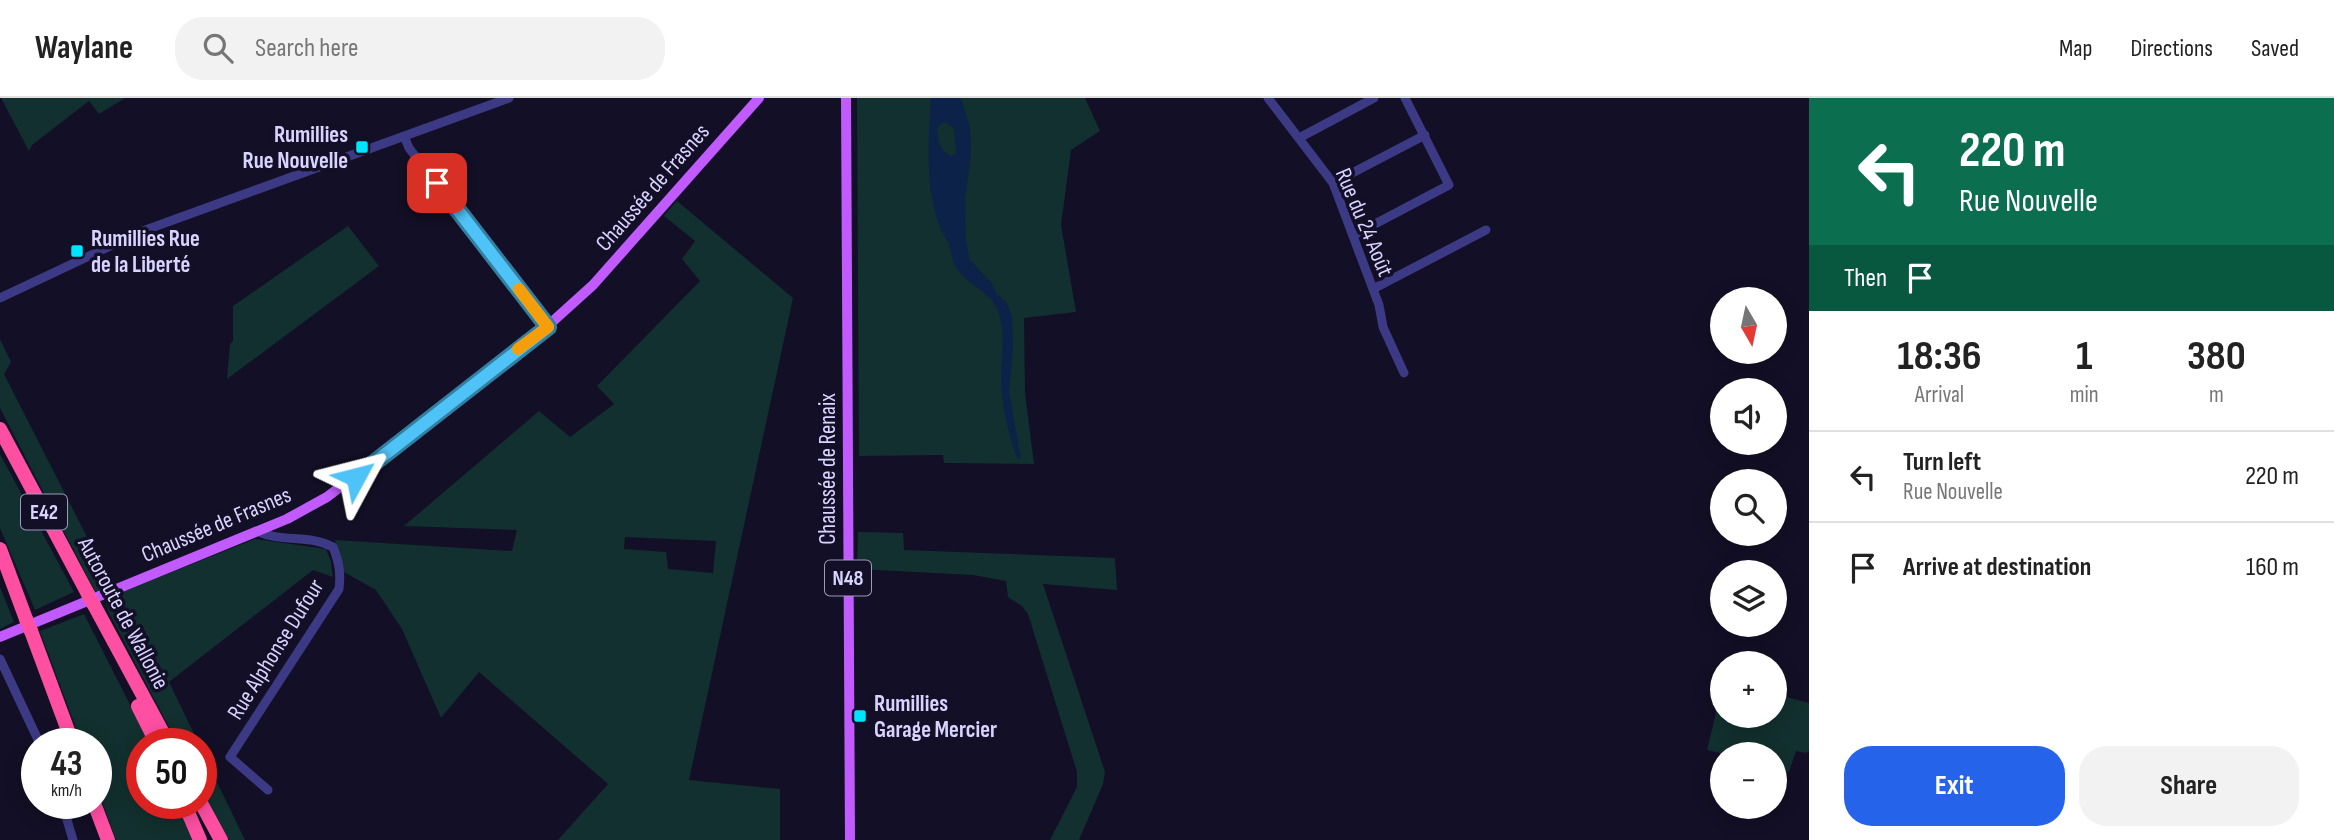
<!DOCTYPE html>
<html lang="en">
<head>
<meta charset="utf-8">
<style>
  body { margin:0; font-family:"Sofia Sans Condensed",sans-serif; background:#f2f2f2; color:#222; height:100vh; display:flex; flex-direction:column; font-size:26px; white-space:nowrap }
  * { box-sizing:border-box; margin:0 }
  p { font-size:23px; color:#767676 }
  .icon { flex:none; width:38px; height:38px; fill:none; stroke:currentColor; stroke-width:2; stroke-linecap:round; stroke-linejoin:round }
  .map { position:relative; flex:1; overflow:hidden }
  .drawer { display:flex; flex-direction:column; background:#fff; width:525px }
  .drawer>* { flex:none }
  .top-card { background:#0b6e4f; color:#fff; overflow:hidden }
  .needle { width:46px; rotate:171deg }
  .buttons { position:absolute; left:1710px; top:189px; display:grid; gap:14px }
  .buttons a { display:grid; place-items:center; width:77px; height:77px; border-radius:50%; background:#fff; box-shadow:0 4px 18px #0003; font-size:35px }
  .speed { position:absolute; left:21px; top:630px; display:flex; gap:14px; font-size:35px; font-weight:700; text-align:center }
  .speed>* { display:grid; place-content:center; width:91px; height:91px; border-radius:50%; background:#fff; box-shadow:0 4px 18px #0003; line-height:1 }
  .speed small { font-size:18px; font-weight:400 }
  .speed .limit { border:10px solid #d22; background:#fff; color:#111 }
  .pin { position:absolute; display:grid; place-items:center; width:60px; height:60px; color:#fff; margin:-30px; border-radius:14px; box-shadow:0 4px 10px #0006 }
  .me { position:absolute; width:77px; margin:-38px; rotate:52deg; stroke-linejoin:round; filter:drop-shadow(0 0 5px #0008) }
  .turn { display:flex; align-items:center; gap:24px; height:147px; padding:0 35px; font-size:32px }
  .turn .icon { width:91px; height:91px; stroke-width:2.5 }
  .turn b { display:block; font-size:49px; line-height:60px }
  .then { display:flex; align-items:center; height:66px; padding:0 35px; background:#0003; gap:14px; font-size:26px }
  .eta { display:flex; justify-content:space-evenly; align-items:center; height:119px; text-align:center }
  .eta b { font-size:42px; font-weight:700; line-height:49px }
  .button { display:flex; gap:14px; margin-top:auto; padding:14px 35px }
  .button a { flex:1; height:80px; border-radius:28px; background:#2563eb; color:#fff; font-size:28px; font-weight:700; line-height:80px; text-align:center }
  .button a+a { background:#f2f2f2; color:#222 }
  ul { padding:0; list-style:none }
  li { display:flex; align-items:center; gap:21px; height:91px; padding:0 35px; border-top:2px solid #e0e0e0 }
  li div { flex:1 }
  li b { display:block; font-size:26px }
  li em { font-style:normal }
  header { display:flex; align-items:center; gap:42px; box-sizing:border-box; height:98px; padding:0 35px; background:#fff; border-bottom:2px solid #e0e0e0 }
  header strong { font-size:33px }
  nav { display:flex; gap:38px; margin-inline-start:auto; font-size:24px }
  .search { width:490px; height:63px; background:#f2f2f2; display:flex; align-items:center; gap:18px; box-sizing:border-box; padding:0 24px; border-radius:28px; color:#767676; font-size:26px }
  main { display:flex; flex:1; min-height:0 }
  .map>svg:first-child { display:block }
  .green { fill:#12302f; fill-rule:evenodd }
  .water { fill:#0c2248; fill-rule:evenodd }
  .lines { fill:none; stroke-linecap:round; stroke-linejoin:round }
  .minor { stroke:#3d3a85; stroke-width:9 }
  .major { stroke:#c25bff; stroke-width:10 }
  .highway { stroke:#ff4fa3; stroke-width:14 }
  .highway-bridge { stroke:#ff4fa3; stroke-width:14 }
  .route-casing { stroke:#337fa1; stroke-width:18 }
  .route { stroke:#4fc3f7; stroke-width:12 }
  .slow { stroke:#f59e0b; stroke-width:12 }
  .poi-dot { fill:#00e5ff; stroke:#130f26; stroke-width:2.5 }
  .labels { text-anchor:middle; stroke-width:7; stroke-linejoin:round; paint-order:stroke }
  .shield { fill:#130f26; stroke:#9e99be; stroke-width:2 }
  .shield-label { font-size:21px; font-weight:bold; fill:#d9d4ff }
  .poi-label { font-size:23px; font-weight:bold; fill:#d9d4ff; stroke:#130f26; text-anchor:start }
  .street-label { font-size:23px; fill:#d9d4ff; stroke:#130f26 }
</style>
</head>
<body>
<header>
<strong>Waylane</strong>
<div class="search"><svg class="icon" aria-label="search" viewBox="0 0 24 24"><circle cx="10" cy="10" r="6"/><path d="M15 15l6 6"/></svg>Search here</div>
<nav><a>Map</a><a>Directions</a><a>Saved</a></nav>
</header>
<main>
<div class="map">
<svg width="1809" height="742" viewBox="0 0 1809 742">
  <rect width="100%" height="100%" fill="#130f26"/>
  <!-- green -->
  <path class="green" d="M1 0H125L99 16 89 3 32 47 29 53Z
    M857 0H1085L1100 33 1071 52 1061 127 1076 214 1024 220 1025 295 1034 366 944 365 943 357 859 358Z
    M677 103 793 200 689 682 780 691V742H558L608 686 479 574 441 620 402 531 376 492 344 474 335 442 512 453 517 432 404 428 539 313 570 339 614 306 597 288 700 183 682 161 695 143 664 118ZM625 439 716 443 713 475 668 471 666 454 624 451Z
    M348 128 379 168 227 281 230 246 233 243V208Z
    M0 241 11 264 4 276 114 492 98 499 0 310Z
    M0 356 74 494 35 512 0 430Z
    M858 434 903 435 904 452 1115 460 1117 492 1043 486 1105 674 1103 686 1079 742H1050L1077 689V674L1028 516 1022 508 1008 499 1006 483 973 477 857 471Z
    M255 441 326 451 331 464 333 479 313 472 169 584 199 646H178L108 513 104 501Z
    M0 489 14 524 0 531Z
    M84 516 150 646H142V705H178L194 742H116L96 687V646H82L40 533Z
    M1722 590V618H1774L1775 596 1809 605V653L1806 655 1796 653 1789 674 1775 670 1774 656H1724L1707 652Z
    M201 651 245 742H229L201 690Z"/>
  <!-- water -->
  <path class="water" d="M931 0H961L970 29 971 58 965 100 966 143 970 162 992 185 996 195 1006 204 1012 218 1013 252 1009 294 1021 361 1017 360C1008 334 1002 310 1001 282 1001 259 1006 235 998 213 991 193 966 188 955 167 952 161 951 153 949 146 946 140 941 134 939 127 925 86 928 43 931 0ZM944 24 954 30 956 55 951 58C939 52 938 43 937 30Z"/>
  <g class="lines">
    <!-- minor -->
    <path class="minor" d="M1268 0 1333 85 1379 207 1383 229 1404 275
      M404 38 409 50 548 229
      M1299 40 1374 0
      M1333 85 1425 37
      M1354 137 1449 87 1405 0
      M1373 191 1486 132
      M0 200 140 134 509 0
      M256 433C282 445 309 436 333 449 339 464 341 475 339 491L230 659 268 692
      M0 561 40 646
      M62 705 73 742"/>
    <!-- major -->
    <path class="major" d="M846 0 850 742
      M0 539 287 421 327 399 531 243 593 187 759 0"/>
    <!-- highway -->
    <path class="highway" d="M0 331 88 496
      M0 451 26 521
      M94 507 169 646
      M31 533 73 646
      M138 608 157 646
      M94 705 108 742
      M184 705 200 742
      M201 705 221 742"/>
    <!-- highway-bridge -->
    <path class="highway-bridge" d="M88 496 94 507
      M26 521 31 533"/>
  </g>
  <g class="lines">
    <!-- route casing -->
    <g class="route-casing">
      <path id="route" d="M356 379 548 229 437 85"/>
    </g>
    <!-- route -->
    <use href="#route" class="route"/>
    <!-- slow -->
    <path class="slow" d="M518 251 548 229 519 191"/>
  </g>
  <!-- markers -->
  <g class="poi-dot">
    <rect x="355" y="42" width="14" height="14" rx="3.5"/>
    <rect x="70" y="146" width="14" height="14" rx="3.5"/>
    <rect x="853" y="611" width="14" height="14" rx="3.5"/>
  </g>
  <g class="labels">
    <!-- shield labels -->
    <g class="shield">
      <rect x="21" y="396.5" width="46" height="35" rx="5"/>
      <rect x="825" y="462.5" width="46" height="35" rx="5"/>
    </g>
    <g class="shield-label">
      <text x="44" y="421">E42</text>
      <text x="848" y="487">N48</text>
    </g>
    <!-- poi labels -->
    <g class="poi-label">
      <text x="348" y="44" text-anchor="end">Rumillies<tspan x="348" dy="26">Rue Nouvelle</tspan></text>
      <text x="91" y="148">Rumillies Rue<tspan x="91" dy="26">de la Liberté</tspan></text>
      <text x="874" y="613">Rumillies<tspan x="874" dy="26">Garage Mercier</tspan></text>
    </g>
    <!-- street labels -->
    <g class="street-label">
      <text transform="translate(652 89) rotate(-49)" y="8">Chaussée de Frasnes</text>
      <text transform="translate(1365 124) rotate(67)" y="8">Rue du 24 Août</text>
      <text transform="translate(827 371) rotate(-90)" y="8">Chaussée de Renaix</text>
      <text transform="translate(216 426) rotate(-23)" y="8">Chaussée de Frasnes</text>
      <text transform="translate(124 515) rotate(62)" y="8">Autoroute de Wallonie</text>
      <text transform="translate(275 551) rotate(-58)" y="8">Rue Alphonse Dufour</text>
    </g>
  </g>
</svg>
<div class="buttons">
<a><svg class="needle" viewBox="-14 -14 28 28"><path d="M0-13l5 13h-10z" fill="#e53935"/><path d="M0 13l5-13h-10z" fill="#767676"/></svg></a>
<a><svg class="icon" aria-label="sound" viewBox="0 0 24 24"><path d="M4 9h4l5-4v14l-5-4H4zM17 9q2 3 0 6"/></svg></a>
<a><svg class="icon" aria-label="search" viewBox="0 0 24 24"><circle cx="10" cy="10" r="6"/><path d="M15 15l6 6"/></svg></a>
<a><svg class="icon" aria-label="layers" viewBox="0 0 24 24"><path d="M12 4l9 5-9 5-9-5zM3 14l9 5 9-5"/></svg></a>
<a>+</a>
<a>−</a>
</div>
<div class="speed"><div>43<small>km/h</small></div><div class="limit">50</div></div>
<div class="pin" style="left:437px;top:85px;background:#d93025"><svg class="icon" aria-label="arrive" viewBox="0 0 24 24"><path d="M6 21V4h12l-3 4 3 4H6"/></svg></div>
<svg class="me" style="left:356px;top:379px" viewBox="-20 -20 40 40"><path d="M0-17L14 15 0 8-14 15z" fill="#4fc3f7" stroke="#fff" stroke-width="4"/></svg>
</div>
<section class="drawer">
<div class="top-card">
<div class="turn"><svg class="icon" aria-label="left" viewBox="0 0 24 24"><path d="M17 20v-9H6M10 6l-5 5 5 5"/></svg><div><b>220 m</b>Rue Nouvelle</div></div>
<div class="then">Then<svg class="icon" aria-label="arrive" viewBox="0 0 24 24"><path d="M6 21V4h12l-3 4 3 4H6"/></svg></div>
</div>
<div class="eta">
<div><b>18:36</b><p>Arrival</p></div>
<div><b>1</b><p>min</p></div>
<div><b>380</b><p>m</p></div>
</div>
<ul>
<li><svg class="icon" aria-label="left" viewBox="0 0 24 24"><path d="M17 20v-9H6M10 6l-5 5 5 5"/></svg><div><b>Turn left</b><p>Rue Nouvelle</p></div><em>220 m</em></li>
<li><svg class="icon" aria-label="arrive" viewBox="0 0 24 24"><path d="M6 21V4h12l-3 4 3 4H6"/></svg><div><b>Arrive at destination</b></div><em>160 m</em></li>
</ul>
<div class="button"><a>Exit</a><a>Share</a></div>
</section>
</main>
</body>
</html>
